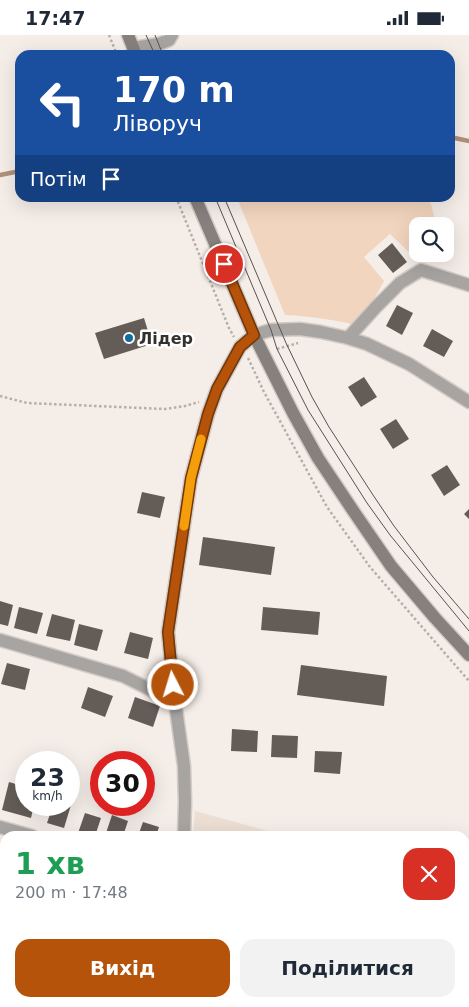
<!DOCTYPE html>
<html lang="uk">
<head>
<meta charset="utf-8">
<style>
  body { margin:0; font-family:"DejaVu Sans",sans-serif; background:#f2f2f3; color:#1f2937; height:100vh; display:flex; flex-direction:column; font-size:19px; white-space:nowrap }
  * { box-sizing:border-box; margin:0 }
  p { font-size:16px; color:#747a83 }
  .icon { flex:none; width:28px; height:28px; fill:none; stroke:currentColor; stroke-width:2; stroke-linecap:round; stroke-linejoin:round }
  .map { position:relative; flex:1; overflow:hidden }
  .side { position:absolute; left:0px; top:796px; width:470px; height:176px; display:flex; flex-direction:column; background:#fff; border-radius:15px 15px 0 0; box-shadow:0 5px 20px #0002 }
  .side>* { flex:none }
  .hud { position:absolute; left:15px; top:15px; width:440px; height:152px; border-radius:15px; box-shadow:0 5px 20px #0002; background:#1a4fa0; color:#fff; overflow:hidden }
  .controls { position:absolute; left:409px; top:182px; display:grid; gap:10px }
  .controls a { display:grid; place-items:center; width:45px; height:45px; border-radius:10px; background:#fff; box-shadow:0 5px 20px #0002; font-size:25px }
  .speed { position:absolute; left:15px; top:716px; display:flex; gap:10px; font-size:25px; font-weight:700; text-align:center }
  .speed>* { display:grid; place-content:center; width:65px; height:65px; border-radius:50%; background:#fff; box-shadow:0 5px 20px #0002; line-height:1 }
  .speed small { font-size:12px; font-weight:400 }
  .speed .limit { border:8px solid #d22; background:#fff; color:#111 }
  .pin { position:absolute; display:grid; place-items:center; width:42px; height:42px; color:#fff; margin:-21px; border:2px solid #fff; border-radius:50%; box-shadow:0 1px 5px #0007 }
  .me { position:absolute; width:55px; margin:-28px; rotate:355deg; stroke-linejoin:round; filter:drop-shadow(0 0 4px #0008) }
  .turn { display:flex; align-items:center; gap:18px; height:105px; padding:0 15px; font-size:22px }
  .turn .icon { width:65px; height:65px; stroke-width:2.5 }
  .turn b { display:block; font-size:35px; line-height:42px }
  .then { display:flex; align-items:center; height:48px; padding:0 15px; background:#0003; gap:10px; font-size:19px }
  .round { display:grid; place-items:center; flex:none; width:52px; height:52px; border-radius:15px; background:#f2f2f3 }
  .head { display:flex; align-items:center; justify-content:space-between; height:85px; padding:0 15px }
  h1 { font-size:30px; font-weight:600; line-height:38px; color:#1e9e55 }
  .primary-button { display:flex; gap:10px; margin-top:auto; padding:10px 15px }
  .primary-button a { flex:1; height:58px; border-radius:15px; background:#b45309; color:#fff; font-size:20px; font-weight:600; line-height:58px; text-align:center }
  .primary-button a+a { background:#f2f2f3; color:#1f2937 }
  .status { display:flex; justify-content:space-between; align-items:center; height:35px; padding:0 25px; background:#fff; direction:ltr }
  .status svg { height:14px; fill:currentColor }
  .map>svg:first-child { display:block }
  .built { fill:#edded3 }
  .green { fill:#f2d5bf }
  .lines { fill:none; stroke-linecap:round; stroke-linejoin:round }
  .stream { stroke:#b09078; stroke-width:4.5 }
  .building { fill:#645d57 }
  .street-casing { stroke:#d2cbc6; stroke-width:15 }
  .secondary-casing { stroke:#d2cbc6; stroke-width:15 }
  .path { stroke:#b5afaa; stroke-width:2.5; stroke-dasharray:2.5 2.5; stroke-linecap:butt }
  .street { stroke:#a8a4a2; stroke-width:12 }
  .secondary { stroke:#86817d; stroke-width:12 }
  .tram { stroke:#575350; stroke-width:1 }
  .route-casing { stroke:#753606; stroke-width:12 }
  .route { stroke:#b45309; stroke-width:9 }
  .slow { stroke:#f59e0b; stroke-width:9 }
  .poi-dot { fill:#126d9c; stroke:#fff; stroke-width:2 }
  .labels { text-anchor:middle; stroke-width:5; stroke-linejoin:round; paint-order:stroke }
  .poi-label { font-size:16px; font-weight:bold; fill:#33302d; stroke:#fff; text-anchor:start }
</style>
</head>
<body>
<div class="status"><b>17:47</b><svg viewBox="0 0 49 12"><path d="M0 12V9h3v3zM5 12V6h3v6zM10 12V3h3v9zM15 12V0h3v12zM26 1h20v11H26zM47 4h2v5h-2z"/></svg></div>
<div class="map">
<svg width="469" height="972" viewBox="0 0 469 972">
  <rect width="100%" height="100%" fill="#f5ede7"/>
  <!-- built -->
  <path class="built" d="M195 776 286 801H193Z
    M178 968H420L438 972H178Z"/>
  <!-- green -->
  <path class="green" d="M237 163H421L431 168 436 191H418V219H427L420 228 390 199 364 222 384 246 371 270 363 291C337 286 312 281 285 280Z"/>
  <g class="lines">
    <!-- stream -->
    <path class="stream" d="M450 102 469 106
      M0 140 20 136"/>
  </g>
  <!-- building -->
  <path class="building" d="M392 208 407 227 393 238 378 220Z
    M397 270 413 278 402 300 386 291Z
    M144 283 152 309 104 324 95 298Z
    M432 294 453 306 444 322 423 311Z
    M364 342 377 362 361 372 348 352Z
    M396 384 409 404 393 414 380 394Z
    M447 430 460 450 444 461 431 440Z
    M142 457 165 462 160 483 137 478Z
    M469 474V484L464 479Z
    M203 502 275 512 271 540 199 530Z
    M0 566 13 570 8 591 0 589Z
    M19 572 43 578 37 599 14 593Z
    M263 572 320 577 318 600 261 595Z
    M52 579 75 585 70 606 46 601Z
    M79 589 103 595 97 616 74 610Z
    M130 597 153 603 148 624 124 618Z
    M7 628 30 634 25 655 1 649Z
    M301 630 387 641 384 671 297 660Z
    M88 652 113 661 105 682 81 673Z
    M135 662 160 671 153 692 128 683Z
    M232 694 258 696 257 717 231 716Z
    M272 700 298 701 297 723 271 722Z
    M315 716 342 717 340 739 314 737Z
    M9 747 26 752V770H34L31 783 2 775Z
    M69 769 71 770 64 793 47 788 53 770H69Z
    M85 778 101 783 95 801H77Z
    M112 780 128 786 123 801H105Z
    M143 787 159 792 156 801H138Z
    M0 826 5 827V851L0 849Z
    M4 949H5V965L0 963Z
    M76 968 96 971V972H75Z"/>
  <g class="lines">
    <!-- street casing -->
    <g class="street-casing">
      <path id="street" d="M133 13 159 9 169 5 172 0
        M348 303 376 272 400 248 421 235 469 250
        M0 605 123 641 175 667
        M0 792 32 801
        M184 801 185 767 184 731 175 667 168 597 191 443 208 379 217 354 240 312 254 300 271 295 300 294 321 297 348 303 367 309 409 329 469 367
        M0 922 5 923
        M155 968 168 972"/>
    </g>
    <!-- secondary casing -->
    <g class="secondary-casing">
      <path id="secondary" d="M128 0 136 20
        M195 162 254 300 293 378 318 423 354 477 391 531 435 583 469 620"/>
    </g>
    <!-- path -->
    <path class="path" d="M109 0 117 20
      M176 162 229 293 234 302
      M277 314 298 308
      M248 323 264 357 327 472 370 532 469 646
      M0 361 27 368 165 374 185 371 199 367"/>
    <!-- street -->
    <use href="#street" class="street"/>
    <!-- secondary -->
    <use href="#secondary" class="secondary"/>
    <!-- tram -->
    <path class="tram" d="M146 0 155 20
      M155 0 163 20
      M215 162 271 295 277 314 308 375 367 468 390 500 469 596
      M224 162 286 308 312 362 329 392 373 460 394 491 433 542 469 584"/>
  </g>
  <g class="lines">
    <!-- route casing -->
    <g class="route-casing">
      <path id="route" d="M173 650 168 597 191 443 208 379 217 354 240 312 254 300 224 229"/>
    </g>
    <!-- route -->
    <use href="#route" class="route"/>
    <!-- slow -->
    <path class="slow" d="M184 491 191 443 201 404"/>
  </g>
  <!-- markers -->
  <circle class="poi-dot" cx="129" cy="303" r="5"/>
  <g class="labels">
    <!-- poi labels -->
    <g class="poi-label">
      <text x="139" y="309">Лідер</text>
    </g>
  </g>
</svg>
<div class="controls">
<a><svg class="icon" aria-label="search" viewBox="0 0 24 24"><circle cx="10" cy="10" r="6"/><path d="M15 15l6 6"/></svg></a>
</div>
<div class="speed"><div>23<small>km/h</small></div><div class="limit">30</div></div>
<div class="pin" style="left:224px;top:229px;background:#d93025"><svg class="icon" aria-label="arrive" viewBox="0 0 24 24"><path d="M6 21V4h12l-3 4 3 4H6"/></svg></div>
<svg class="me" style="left:173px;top:650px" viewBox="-20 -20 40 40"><circle r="17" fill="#b45309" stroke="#fff" stroke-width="3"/><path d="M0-11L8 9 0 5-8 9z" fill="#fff"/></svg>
<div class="hud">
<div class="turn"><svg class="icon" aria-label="left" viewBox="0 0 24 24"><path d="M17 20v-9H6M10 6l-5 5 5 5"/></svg><div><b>170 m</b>Ліворуч</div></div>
<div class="then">Потім<svg class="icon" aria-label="arrive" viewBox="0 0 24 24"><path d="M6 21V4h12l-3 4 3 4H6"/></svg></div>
</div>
<section class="side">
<div class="head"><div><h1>1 хв</h1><p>200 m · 17:48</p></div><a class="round" style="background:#d93025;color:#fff"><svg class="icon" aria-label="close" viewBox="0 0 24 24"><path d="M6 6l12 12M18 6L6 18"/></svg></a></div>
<div class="primary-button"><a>Вихід</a><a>Поділитися</a></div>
</section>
</div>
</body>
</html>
